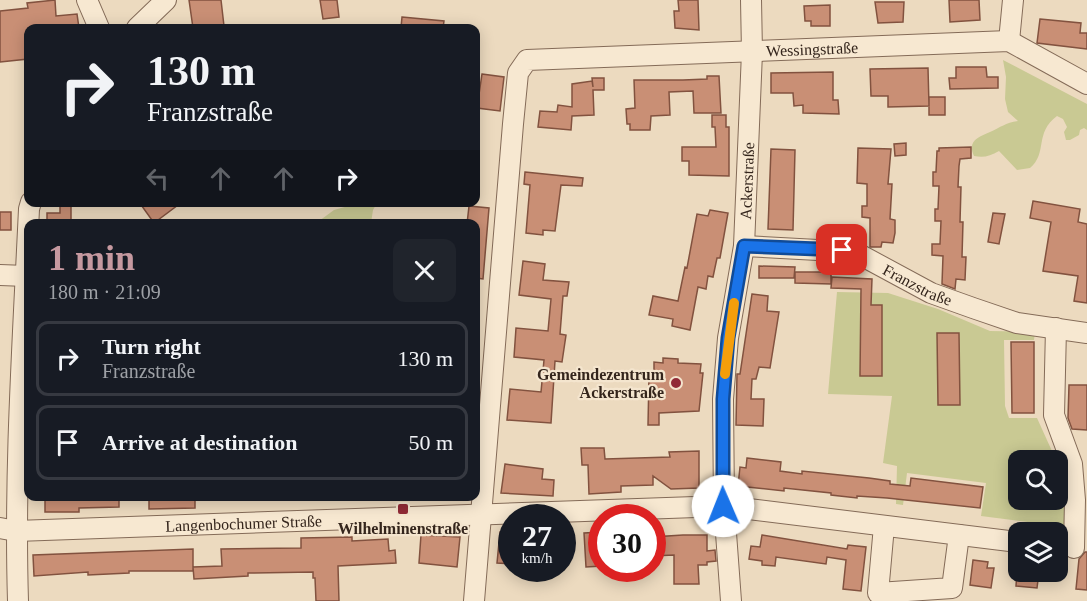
<!DOCTYPE html>
<html lang="en">
<head>
<meta charset="utf-8">
<style>
  body { margin:0; font-family:Georgia,serif; background:#20242c; color:#f1f3f6; height:100vh; display:flex; flex-direction:column; font-size:22px; white-space:nowrap }
  * { box-sizing:border-box; margin:0 }
  p { font-size:20px; color:#9ea1a6 }
  .icon { flex:none; width:33px; height:33px; fill:none; stroke:currentColor; stroke-width:2; stroke-linecap:round; stroke-linejoin:round }
  .map { position:relative; flex:1; overflow:hidden }
  .drawer { position:absolute; left:24px; top:219px; width:456px; height:282px; display:flex; flex-direction:column; background:#171b24; border-radius:12px; box-shadow:0 3px 15px #0003 }
  .drawer>* { flex:none }
  .top-card { position:absolute; left:24px; top:24px; width:456px; height:183px; border-radius:12px; box-shadow:0 3px 15px #0003; background:#171b24; color:#f1f3f6; overflow:hidden }
  .tools { position:absolute; left:1008px; top:450px; display:grid; gap:12px }
  .tools a { display:grid; place-items:center; width:60px; height:60px; border-radius:12px; background:#171b24; box-shadow:0 3px 15px #0003; font-size:30px }
  .speed { position:absolute; left:498px; top:504px; display:flex; gap:12px; font-size:30px; font-weight:700; text-align:center }
  .speed>* { display:grid; place-content:center; width:78px; height:78px; border-radius:50%; background:#171b24; box-shadow:0 3px 15px #0003; line-height:1 }
  .speed small { font-size:15px; font-weight:400 }
  .speed .limit { border:9px solid #d22; background:#fff; color:#111 }
  .pin { position:absolute; display:grid; place-items:center; width:51px; height:51px; color:#fff; margin:-26px; border-radius:12px; box-shadow:0 3px 9px #0006 }
  .me { position:absolute; width:66px; margin:-33px; rotate:359deg; stroke-linejoin:round; filter:drop-shadow(0 0 4px #0008) }
  .turn { display:flex; align-items:center; gap:21px; height:126px; padding:0 24px; font-size:27px }
  .turn .icon { width:78px; height:78px; stroke-width:2.5 }
  .turn b { display:block; font-size:42px; line-height:51px }
  .lanes { display:flex; align-items:center; height:57px; padding:0 24px; background:#0003; justify-content:center; gap:30px; direction:ltr }
  .lanes .off { opacity:.35 }
  .round { display:grid; place-items:center; flex:none; width:63px; height:63px; border-radius:12px; background:#20242c }
  .summary { display:flex; align-items:center; justify-content:space-between; height:102px; padding:0 24px }
  h1 { font-size:36px; font-weight:800; line-height:45px; color:#c699a0 }
  ul { padding:0; list-style:none }
  li { display:flex; align-items:center; gap:18px; height:75px; margin:0 12px 9px; padding:0 12px; border:3px solid #363941; border-radius:12px }
  li div { flex:1 }
  li b { display:block; font-size:22px }
  li em { font-style:normal }
  .map>svg:first-child { display:block }
  .green { fill:#c9c993 }
  .building { fill:#c98f75; stroke:#82523f; stroke-width:1.5 }
  .lines { fill:none; stroke-linecap:round; stroke-linejoin:round }
  .minor-casing { stroke:#846b58; stroke-width:22 }
  .minor { stroke:#f7e8d1; stroke-width:20 }
  .route-casing { stroke:#114b97; stroke-width:15 }
  .route { stroke:#1a73e8; stroke-width:10 }
  .slow { stroke:#f59e0b; stroke-width:10 }
  .poi-dot { fill:#912a36; stroke:#f4e5ce; stroke-width:2 }
  .labels { text-anchor:middle; stroke-width:4.5; stroke-linejoin:round; paint-order:stroke }
  .street-label { font-size:16px; fill:#34251c; stroke:#f4e5ce }
  .poi-label { font-size:16px; font-weight:bold; fill:#34251c; stroke:#f4e5ce; text-anchor:end }
</style>
</head>
<body>
<div class="map">
<svg width="1087" height="601" viewBox="0 0 1087 601">
  <rect width="100%" height="100%" fill="#ecdabf"/>
  <!-- green -->
  <path class="green" d="M1003 60 1087 104V130L1084 128 1080 130 1079 135 1070 140H1066L1064 132 1067 127 1063 119 1057 116C1034 133 1048 153 1030 168L1017 170 999 151C990 156 984 158 974 156 967 141 978 137 990 132 1001 127 1005 123 1018 121L1008 112 1005 99 1006 77Z
    M359 203H377L373 210 371 223H319V221L334 210Z
    M837 292 888 293 938 309 990 331 1035 332 1034 340H1004L1005 406 1009 418H1037L1056 460H1018V500H1058V466L1067 499 1066 527 981 516 986 483 907 473 903 505 896 504 897 466 883 463 892 396 828 394Z"/>
  <!-- building -->
  <path class="building" d="M55 0 56 16 77 14 79 28H28V59L0 62V11L28 8 27 3Z
    M189 0H221L224 26 193 28Z
    M320 0H337L339 17 323 19Z
    M678 0H698L699 30 675 28 674 11H679Z
    M949 0H979L980 20 950 22Z
    M875 2H904L903 22 878 23Z
    M830 5V26H811V21H805L804 6Z
    M402 17 444 21 443 28H401Z
    M1040 19 1081 23 1080 33H1087V49L1037 43Z
    M956 67H986L987 77H998V88L950 89 949 78H956Z
    M928 68 929 106 888 107V96H871L870 69Z
    M833 72V100H838L839 114 803 113V105L794 106 793 93H771V73Z
    M482 74 504 77 500 111 477 108Z
    M707 76H719L721 113H694L693 91 669 92 670 115 651 116 650 130H630V124H627L626 109 635 108 634 80H683L707 79Z
    M592 78H604V90H593L594 115 572 116 571 130 538 127 540 111 557 112 558 105 572 107V84L592 81 593 87Z
    M929 97H945V115H929Z
    M712 115H726V127H729V176L689 175V161H682V147H716L715 127H712Z
    M906 143V155L895 156 894 144Z
    M971 147V158L960 159 959 166 958 187H961L960 222H963L962 257H966L965 280 956 279 955 289 942 284 943 256 932 255V244H940L941 221H935V209H938L939 186H933V172H936L937 151H939V148Z
    M858 148 891 149 888 184H892L890 219 895 220V233L893 243 882 242 881 247H870V218L862 217V206H867V184L857 183Z
    M771 149 795 150 793 230 768 229Z
    M525 172 583 178 582 186 561 185 555 231 543 230V235L526 233 530 185 524 184Z
    M1033 201 1080 209 1078 222 1087 224V303L1074 301 1078 276 1043 271 1051 222 1030 218Z
    M60 202H71V224H47V213H60Z
    M139 202H182L154 223Z
    M469 206 489 208 483 279 476 278V224H467Z
    M710 210 728 213 720 258H717L713 277 708 276 706 289 698 287 690 330 672 326 673 319 649 315 653 296 678 301 685 267 687 268 697 214 708 216Z
    M0 212H11V230H0Z
    M993 213 1005 214 999 244 988 242Z
    M523 261 545 264 543 280 569 282 567 296H563L560 334 566 335 562 362 555 361 551 423 507 420 510 389 541 392 544 360 514 357 516 328 548 331 551 299 519 295Z
    M759 266 795 267 794 278H759Z
    M795 272H831V284L795 283Z
    M832 277 872 279 871 305H882V376H860L861 289 831 288Z
    M752 294 768 296 767 311 779 312 770 368 759 367 756 379H752L751 399H764L763 426 736 425 737 374H740Z
    M937 333H959L960 405H938Z
    M1011 342H1034V413H1012Z
    M663 358 678 359V363L701 364 700 373H703L699 411 659 413V425H648L649 376H654V362L663 363Z
    M1069 385H1087V430L1072 429 1068 418Z
    M581 448H604L605 459 670 457 669 452 699 451V488L671 489 653 476V485L621 486V492L589 494 588 465H582Z
    M747 458 781 462 780 471 802 474V471L869 478 890 481V484L910 486 911 478 983 487 980 508 887 498 857 496V498L831 495V493L784 488V491L738 486 740 467 746 468Z
    M505 464 543 469 542 479 554 480 553 496 501 493Z
    M45 496 119 497V507L79 508V512H45Z
    M195 497V508L149 509V498Z
    M500 532 512 533V564L497 563Z
    M602 532V566L586 567 584 533Z
    M421 535 460 537 457 567 419 563Z
    M683 535H707V551L715 550 716 561 707 562V565H698L699 584H674V555L652 556V537Z
    M762 535 847 549 848 545 866 547 861 591 843 589 846 560 827 557 826 564 776 557 775 566 762 565V561L749 559 751 546 760 547Z
    M352 537V541L388 539 389 551 395 550 396 563 338 566 339 601H316L315 578H313V572L248 573V576L194 579 193 567 222 566 221 549 301 548V538Z
    M193 549V571H129V573L88 575V572L34 576 33 555Z
    M1085 552H1087V590L1076 589 1079 559Z
    M973 560 988 562 987 568H994L991 588 970 585Z
    M1017 572H1039L1037 588 1016 586Z"/>
  <g class="lines">
    <!-- minor casing -->
    <g class="minor-casing">
      <g id="minor">
        <path d="M87 0 99 28"/>
        <path d="M137 28 166 0"/>
        <path d="M1009 41 1013 0"/>
        <path id="s1" d="M744 246 855 252 931 293 973 308 1017 323 1087 333"/>
        <path d="M0 275 26 276"/>
        <path d="M1056 328 1054 415 1072 464 1075 500 1074 548"/>
        <path d="M884 526 878 593 952 588 959 535"/>
        <path id="s2" d="M0 528 16 531 724 506 1018 542"/>
        <path d="M18 601C14 470 23 339 29 209L31 202"/>
        <path id="s3" d="M474 601 513 124 518 73 527 60 1009 41 1087 84"/>
        <path id="s4" d="M731 601 724 506 723 399 728 338 744 246 752 52 751 0"/>
      </g>
    </g>
    <!-- minor -->
    <use href="#minor" class="minor"/>
  </g>
  <g class="lines">
    <!-- route casing -->
    <g class="route-casing">
      <path id="route" d="M723 506V399L728 338 744 246 842 250"/>
    </g>
    <!-- route -->
    <use href="#route" class="route"/>
    <!-- slow -->
    <path class="slow" d="M725 374 734 303"/>
  </g>
  <!-- markers -->
  <g class="poi-dot">
    <circle cx="676" cy="383" r="6"/>
    <rect x="397" y="503" width="12" height="12" rx="3"/>
  </g>
  <g class="labels">
    <!-- street labels -->
    <g class="street-label">
      <text dy="6" stroke="none"><textPath href="#s3" startOffset="831">Wessingstraße</textPath></text>
      <text dy="6" stroke="none"><textPath href="#s4" startOffset="422">Ackerstraße</textPath></text>
      <text dy="6" stroke="none"><textPath href="#s1" startOffset="182">Franzstraße</textPath></text>
      <text dy="6" stroke="none"><textPath href="#s2" startOffset="244">Langenbochumer Straße</textPath></text>
    </g>
    <!-- poi labels -->
    <g class="poi-label">
      <text x="664" y="380">Gemeindezentrum<tspan x="664" dy="18">Ackerstraße</tspan></text>
      <text x="403" y="534" text-anchor="middle">Wilhelminenstraße</text>
    </g>
  </g>
</svg>
<div class="tools">
<a><svg class="icon" aria-label="search" viewBox="0 0 24 24"><circle cx="10" cy="10" r="6"/><path d="M15 15l6 6"/></svg></a>
<a><svg class="icon" aria-label="layers" viewBox="0 0 24 24"><path d="M12 4l9 5-9 5-9-5zM3 14l9 5 9-5"/></svg></a>
</div>
<div class="speed"><div>27<small>km/h</small></div><div class="limit">30</div></div>
<div class="pin" style="left:842px;top:250px;background:#d93025"><svg class="icon" aria-label="arrive" viewBox="0 0 24 24"><path d="M6 21V4h12l-3 4 3 4H6"/></svg></div>
<svg class="me" style="left:723px;top:506px" viewBox="-20 -20 40 40"><circle r="19" fill="#fff"/><path d="M0-13L10 11 0 6-10 11z" fill="#1a73e8"/></svg>
<div class="top-card">
<div class="turn"><svg class="icon" aria-label="right" viewBox="0 0 24 24"><path d="M7 20v-9h11M14 6l5 5-5 5"/></svg><div><b>130 m</b>Franzstraße</div></div>
<div class="lanes"><svg class="icon off" aria-label="left" viewBox="0 0 24 24"><path d="M17 20v-9H6M10 6l-5 5 5 5"/></svg><svg class="icon off" aria-label="ahead" viewBox="0 0 24 24"><path d="M12 20V5M6 11l6-6 6 6"/></svg><svg class="icon off" aria-label="ahead" viewBox="0 0 24 24"><path d="M12 20V5M6 11l6-6 6 6"/></svg><svg class="icon" aria-label="right" viewBox="0 0 24 24"><path d="M7 20v-9h11M14 6l5 5-5 5"/></svg></div>
</div>
<section class="drawer">
<div class="summary"><div><h1>1 min</h1><p>180 m · 21:09</p></div><a class="round"><svg class="icon" aria-label="close" viewBox="0 0 24 24"><path d="M6 6l12 12M18 6L6 18"/></svg></a></div>
<ul>
<li><svg class="icon" aria-label="right" viewBox="0 0 24 24"><path d="M7 20v-9h11M14 6l5 5-5 5"/></svg><div><b>Turn right</b><p>Franzstraße</p></div><em>130 m</em></li>
<li><svg class="icon" aria-label="arrive" viewBox="0 0 24 24"><path d="M6 21V4h12l-3 4 3 4H6"/></svg><div><b>Arrive at destination</b></div><em>50 m</em></li>
</ul>
</section>
</div>
</body>
</html>
